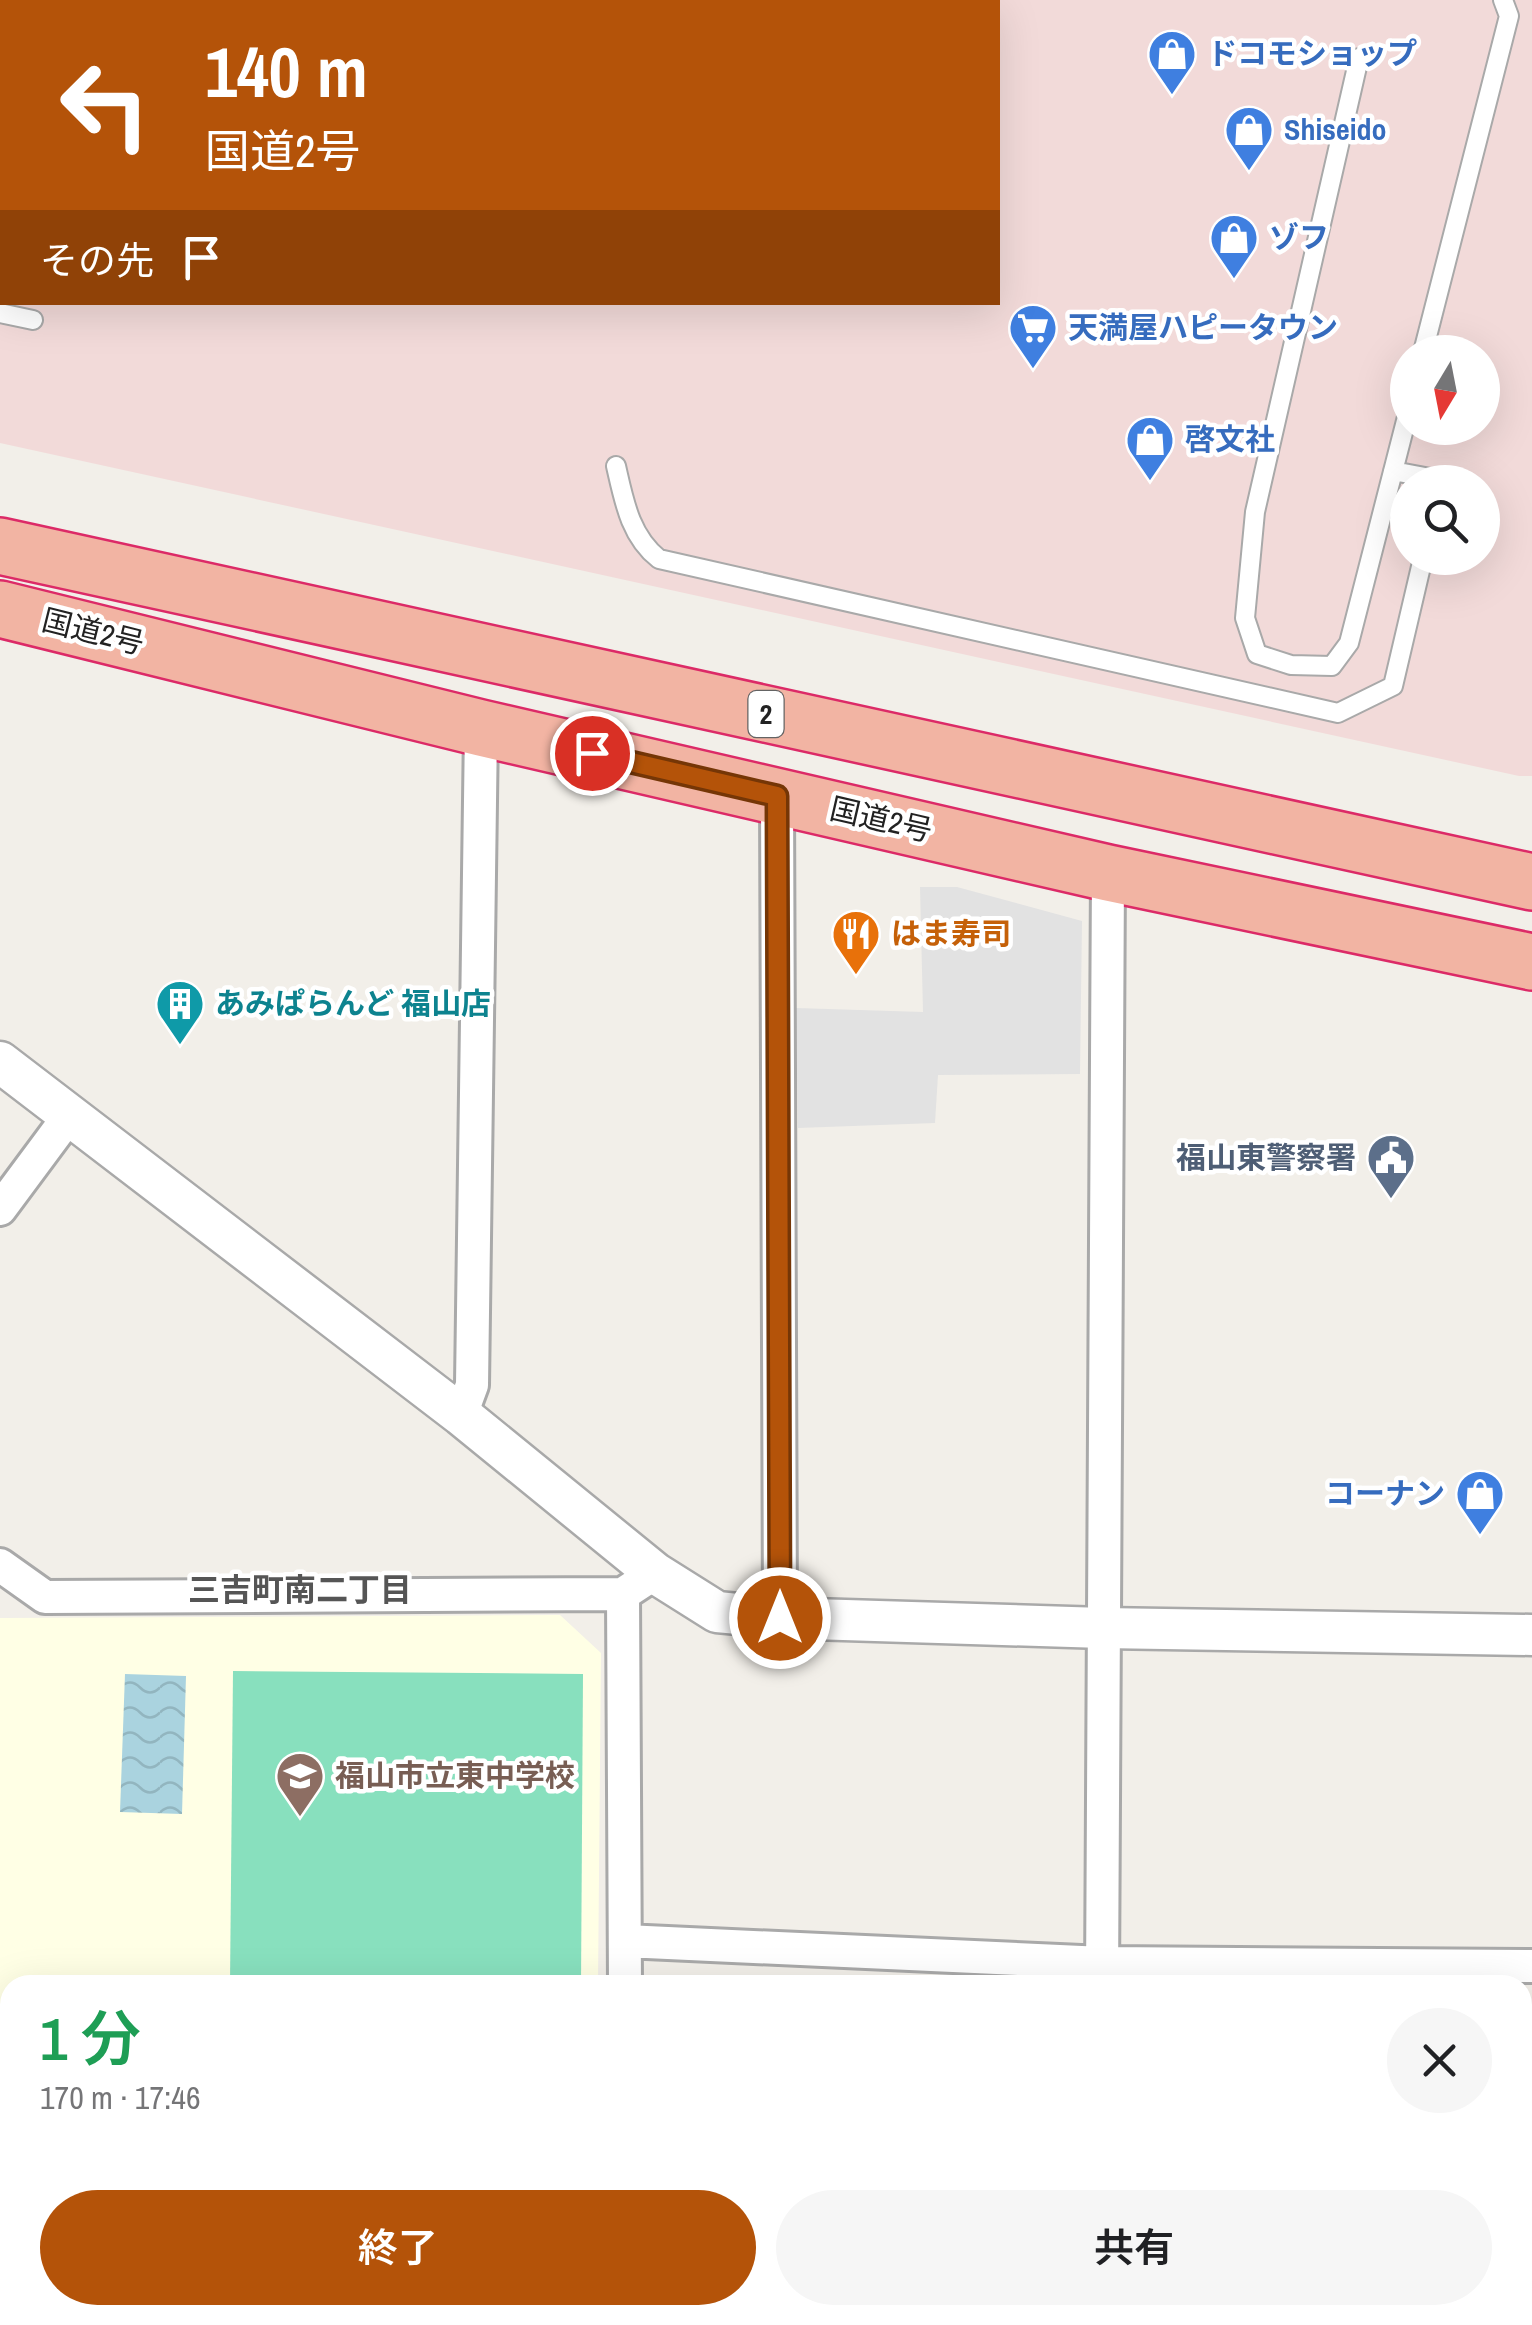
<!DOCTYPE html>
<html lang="ja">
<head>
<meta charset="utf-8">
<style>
  body { margin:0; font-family:"Archivo Narrow","Noto Sans JP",sans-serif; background:#f6f6f6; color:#202124; height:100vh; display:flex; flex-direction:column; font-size:38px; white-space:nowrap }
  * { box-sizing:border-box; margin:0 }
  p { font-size:32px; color:#757577 }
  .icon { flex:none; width:55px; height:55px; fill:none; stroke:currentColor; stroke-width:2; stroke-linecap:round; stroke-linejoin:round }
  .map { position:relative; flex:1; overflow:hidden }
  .details { position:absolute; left:0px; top:1975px; width:1532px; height:350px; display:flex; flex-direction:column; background:#fff; border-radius:30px 30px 0 0; box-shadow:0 10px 40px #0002 }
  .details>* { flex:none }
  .top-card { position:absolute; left:0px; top:0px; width:1000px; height:305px; box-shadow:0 10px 40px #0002; background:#b45309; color:#fff; overflow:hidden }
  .needle { width:65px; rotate:190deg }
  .tools { position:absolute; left:1390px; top:335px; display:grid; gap:20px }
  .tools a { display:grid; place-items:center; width:110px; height:110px; border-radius:50%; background:#fff; box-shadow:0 10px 40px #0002; font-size:50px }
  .pin { position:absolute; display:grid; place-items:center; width:85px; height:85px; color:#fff; margin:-42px; border:5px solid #fff; border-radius:50%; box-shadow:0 2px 10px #0007 }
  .me { position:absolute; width:110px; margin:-55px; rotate:0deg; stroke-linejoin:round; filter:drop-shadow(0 0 8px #0008) }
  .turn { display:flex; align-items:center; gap:35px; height:210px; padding:0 40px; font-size:45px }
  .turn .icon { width:130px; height:130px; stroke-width:2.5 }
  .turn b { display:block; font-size:70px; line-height:85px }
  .then { display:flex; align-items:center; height:95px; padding:0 40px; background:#0003; gap:20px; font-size:38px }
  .round { display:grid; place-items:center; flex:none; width:105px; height:105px; border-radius:52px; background:#f6f6f6 }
  .head { display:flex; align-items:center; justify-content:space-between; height:170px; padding:0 40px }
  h1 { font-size:60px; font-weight:600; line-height:75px; color:#1e9e55 }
  .cta { display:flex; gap:20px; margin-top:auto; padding:20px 40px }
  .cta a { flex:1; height:115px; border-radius:60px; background:#b45309; color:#fff; font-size:40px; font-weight:600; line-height:115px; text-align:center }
  .cta a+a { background:#f6f6f6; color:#202124 }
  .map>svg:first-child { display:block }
  .commercial { fill:#f2dad9; fill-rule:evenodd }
  .education { fill:#ffffe5 }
  .pitch { fill:#88e0be }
  .parking { fill:#e2e2e2 }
  .water { fill:url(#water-waves) }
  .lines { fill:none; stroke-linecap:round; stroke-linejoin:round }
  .service-casing { stroke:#a9a9a9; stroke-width:22 }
  .minor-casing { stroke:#a9a9a9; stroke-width:38 }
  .tertiary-casing { stroke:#a9a9a9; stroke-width:45 }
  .trunk-casing { stroke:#dc2a67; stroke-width:60 }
  .service { stroke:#fff; stroke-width:18 }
  .minor { stroke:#fff; stroke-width:32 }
  .tertiary { stroke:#fff; stroke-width:40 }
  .trunk { stroke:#f2b4a3; stroke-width:55 }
  .route-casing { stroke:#753606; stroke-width:25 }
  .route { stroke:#b45309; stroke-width:18 }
  .labels { text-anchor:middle; stroke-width:9; stroke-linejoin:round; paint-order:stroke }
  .shield { fill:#fff; stroke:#646464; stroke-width:2.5 }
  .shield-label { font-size:28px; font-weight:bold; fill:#222 }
  .shop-label { font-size:30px; font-weight:bold; fill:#366cbe; stroke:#fff; text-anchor:start }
  .street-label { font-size:30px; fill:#222; stroke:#fff }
  .food-label { font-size:30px; font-weight:bold; fill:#c56008; stroke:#fff; text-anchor:start }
  .culture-label { font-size:30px; font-weight:bold; fill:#0d838f; stroke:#fff; text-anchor:start }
  .service-label { font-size:30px; font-weight:bold; fill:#4e5e75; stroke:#fff; text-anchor:end }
  .education-label { font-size:30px; font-weight:bold; fill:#785e54; stroke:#fff; text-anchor:start }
  .neighbourhood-label { font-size:32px; font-weight:bold; fill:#555; stroke:#fff }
</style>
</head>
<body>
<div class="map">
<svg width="1532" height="2325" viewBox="0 0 1532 2325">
  <defs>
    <pattern id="water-waves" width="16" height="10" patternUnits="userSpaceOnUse" patternTransform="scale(2.5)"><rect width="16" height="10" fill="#aad3df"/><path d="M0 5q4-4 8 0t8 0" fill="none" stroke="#92b5bf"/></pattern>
  </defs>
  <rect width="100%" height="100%" fill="#f2efe9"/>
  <!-- commercial -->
  <path class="commercial" d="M0 0H1532V776H1519L0 443ZM2 2H998V302H2ZM1408 352H1482V428H1408ZM1408 482H1482V558H1408Z"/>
  <!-- education -->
  <path class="education" d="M560 1615 601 1653 598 1985H10V2233L0 2234V1618Z"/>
  <!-- pitch -->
  <path class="pitch" d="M233 1671 583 1674 581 1985H230Z"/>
  <!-- parking -->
  <path class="parking" d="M920 887H957L1082 921 1080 1074 938 1075 935 1123 798 1128 796 1008 923 1012Z"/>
  <!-- water -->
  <path class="water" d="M125 1674 186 1676 182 1814 120 1812Z"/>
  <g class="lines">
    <!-- service casing -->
    <g class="service-casing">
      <path id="service" d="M665 2 667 0
        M690 2V0
        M1359 58 1255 512 1245 618 1257 654 1291 665 1332 666 1349 643 1408 413
        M0 313 33 320
        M1423 352 1509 16 1503 0
        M616 466C624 501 630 536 659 559L1338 713 1393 686 1423 558
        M1393 471 1441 480 1440 482"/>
    </g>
    <!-- minor casing -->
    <g class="minor-casing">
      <path id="minor" d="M777 796 780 1618
        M0 1209 69 1116
        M461 1415 472 1385 481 728
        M0 1565 45 1597 623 1594 655 1573
        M623 1594 625 1985
        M625 1941 1103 1963 1532 1966
        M1102 1985 1108 873
        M0 2248H10
        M1522 2253H1532
        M626 2325V2315
        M1095 2325V2315"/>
    </g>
    <!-- tertiary casing -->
    <g class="tertiary-casing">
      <path id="tertiary" d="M0 1062 461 1415 655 1573 717 1612 780 1618 1103 1628 1532 1635"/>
    </g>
    <!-- trunk casing -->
    <g class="trunk-casing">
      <path id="trunk" d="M0 546 1532 882
        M0 609 481 728 1108 873 1532 962"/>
    </g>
    <!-- service -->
    <use href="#service" class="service"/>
    <!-- minor -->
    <use href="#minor" class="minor"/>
    <!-- tertiary -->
    <use href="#tertiary" class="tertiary"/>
    <!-- trunk -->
    <use href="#trunk" class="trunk"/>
  </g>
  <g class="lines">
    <!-- route casing -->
    <g class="route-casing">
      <path id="route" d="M592 753 777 796 780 1618"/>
    </g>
    <!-- route -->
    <use href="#route" class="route"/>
  </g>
  <!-- icons -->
  <defs>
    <g id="shop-pin" transform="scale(2.5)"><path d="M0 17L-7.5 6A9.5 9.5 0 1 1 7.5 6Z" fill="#3f7fe0" stroke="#fff"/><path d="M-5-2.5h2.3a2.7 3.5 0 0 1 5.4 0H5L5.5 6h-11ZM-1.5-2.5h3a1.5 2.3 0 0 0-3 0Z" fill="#fff"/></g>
    <g id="supermarket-pin" transform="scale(2.5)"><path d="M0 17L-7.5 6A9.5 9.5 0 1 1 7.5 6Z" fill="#3f7fe0" stroke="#fff"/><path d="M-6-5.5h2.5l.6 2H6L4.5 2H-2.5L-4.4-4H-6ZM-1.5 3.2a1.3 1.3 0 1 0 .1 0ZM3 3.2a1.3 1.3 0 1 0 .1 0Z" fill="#fff"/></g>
    <g id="restaurant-pin" transform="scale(2.5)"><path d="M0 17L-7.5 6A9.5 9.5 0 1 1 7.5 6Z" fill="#e8710a" stroke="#fff"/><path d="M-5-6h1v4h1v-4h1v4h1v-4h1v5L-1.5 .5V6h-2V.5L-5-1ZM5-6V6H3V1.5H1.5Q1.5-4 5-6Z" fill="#fff"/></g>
    <g id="building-pin" transform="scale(2.5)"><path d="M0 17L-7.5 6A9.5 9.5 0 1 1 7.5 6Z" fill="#0f9aa8" stroke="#fff"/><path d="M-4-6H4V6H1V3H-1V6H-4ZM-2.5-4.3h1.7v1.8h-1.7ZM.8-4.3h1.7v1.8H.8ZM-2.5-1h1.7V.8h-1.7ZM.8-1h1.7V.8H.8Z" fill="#fff"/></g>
    <g id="civic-pin" transform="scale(2.5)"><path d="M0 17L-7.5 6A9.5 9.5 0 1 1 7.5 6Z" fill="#5c6f8a" stroke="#fff"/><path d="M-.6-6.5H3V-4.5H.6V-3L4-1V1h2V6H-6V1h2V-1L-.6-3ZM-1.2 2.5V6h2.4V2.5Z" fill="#fff"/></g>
    <g id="school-pin" transform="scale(2.5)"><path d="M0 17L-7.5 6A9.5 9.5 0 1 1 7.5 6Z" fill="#8d6e63" stroke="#fff"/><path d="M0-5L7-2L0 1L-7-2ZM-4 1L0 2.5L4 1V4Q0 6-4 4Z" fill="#fff"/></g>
  </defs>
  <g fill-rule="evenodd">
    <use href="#shop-pin" x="1172" y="54"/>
    <use href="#shop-pin" x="1249" y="130"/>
    <use href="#shop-pin" x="1234" y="238"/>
    <use href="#supermarket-pin" x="1033" y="328"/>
    <use href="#shop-pin" x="1150" y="440"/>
    <use href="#restaurant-pin" x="856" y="934"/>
    <use href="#building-pin" x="180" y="1004"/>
    <use href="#civic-pin" x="1391" y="1158"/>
    <use href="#shop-pin" x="1480" y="1494"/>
    <use href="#school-pin" x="300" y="1776"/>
  </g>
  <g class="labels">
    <!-- shield labels -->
    <rect class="shield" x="748.5" y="691" width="35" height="46" rx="8"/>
    <g class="shield-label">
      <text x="766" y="724">2</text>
    </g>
    <!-- shop labels -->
    <g class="shop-label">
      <text x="1207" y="64">ドコモショップ</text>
      <text x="1284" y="140">Shiseido</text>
      <text x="1269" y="248">ゾフ</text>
      <text x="1068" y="338">天満屋ハピータウン</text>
      <text x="1185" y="450">啓文社</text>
      <text x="1445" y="1504" text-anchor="end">コーナン</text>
    </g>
    <!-- street labels -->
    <g class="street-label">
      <text transform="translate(93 632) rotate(14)" y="10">国道2号</text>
      <text transform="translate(881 820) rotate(13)" y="10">国道2号</text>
    </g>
    <!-- food labels -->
    <g class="food-label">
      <text x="891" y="944">はま寿司</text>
    </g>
    <!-- culture labels -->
    <g class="culture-label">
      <text x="215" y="1014">あみぱらんど 福山店</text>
    </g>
    <!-- service labels -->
    <g class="service-label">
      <text x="1356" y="1168">福山東警察署</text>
    </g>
    <!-- education labels -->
    <g class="education-label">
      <text x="335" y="1786">福山市立東中学校</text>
    </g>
    <!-- neighbourhood labels -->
    <g class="neighbourhood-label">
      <text x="300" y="1601">三吉町南二丁目</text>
    </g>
  </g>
</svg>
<div class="tools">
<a><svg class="needle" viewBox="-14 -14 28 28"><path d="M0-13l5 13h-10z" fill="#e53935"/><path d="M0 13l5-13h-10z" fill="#757577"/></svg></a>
<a><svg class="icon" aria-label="search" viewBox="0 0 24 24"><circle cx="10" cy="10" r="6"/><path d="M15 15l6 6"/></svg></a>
</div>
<div class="pin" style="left:592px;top:753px;background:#d93025"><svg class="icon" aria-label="arrive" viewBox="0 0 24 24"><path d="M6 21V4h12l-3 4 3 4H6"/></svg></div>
<svg class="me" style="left:780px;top:1618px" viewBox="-20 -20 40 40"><circle r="17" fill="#b45309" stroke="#fff" stroke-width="3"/><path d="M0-11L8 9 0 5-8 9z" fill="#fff"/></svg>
<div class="top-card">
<div class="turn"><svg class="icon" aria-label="left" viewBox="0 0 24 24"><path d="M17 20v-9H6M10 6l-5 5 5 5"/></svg><div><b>140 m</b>国道2号</div></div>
<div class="then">その先<svg class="icon" aria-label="arrive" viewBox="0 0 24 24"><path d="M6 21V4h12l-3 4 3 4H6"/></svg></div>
</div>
<section class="details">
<div class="head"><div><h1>1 分</h1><p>170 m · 17:46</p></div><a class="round"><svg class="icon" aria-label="close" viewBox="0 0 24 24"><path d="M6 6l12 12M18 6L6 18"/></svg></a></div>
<div class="cta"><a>終了</a><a>共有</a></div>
</section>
</div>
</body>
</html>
